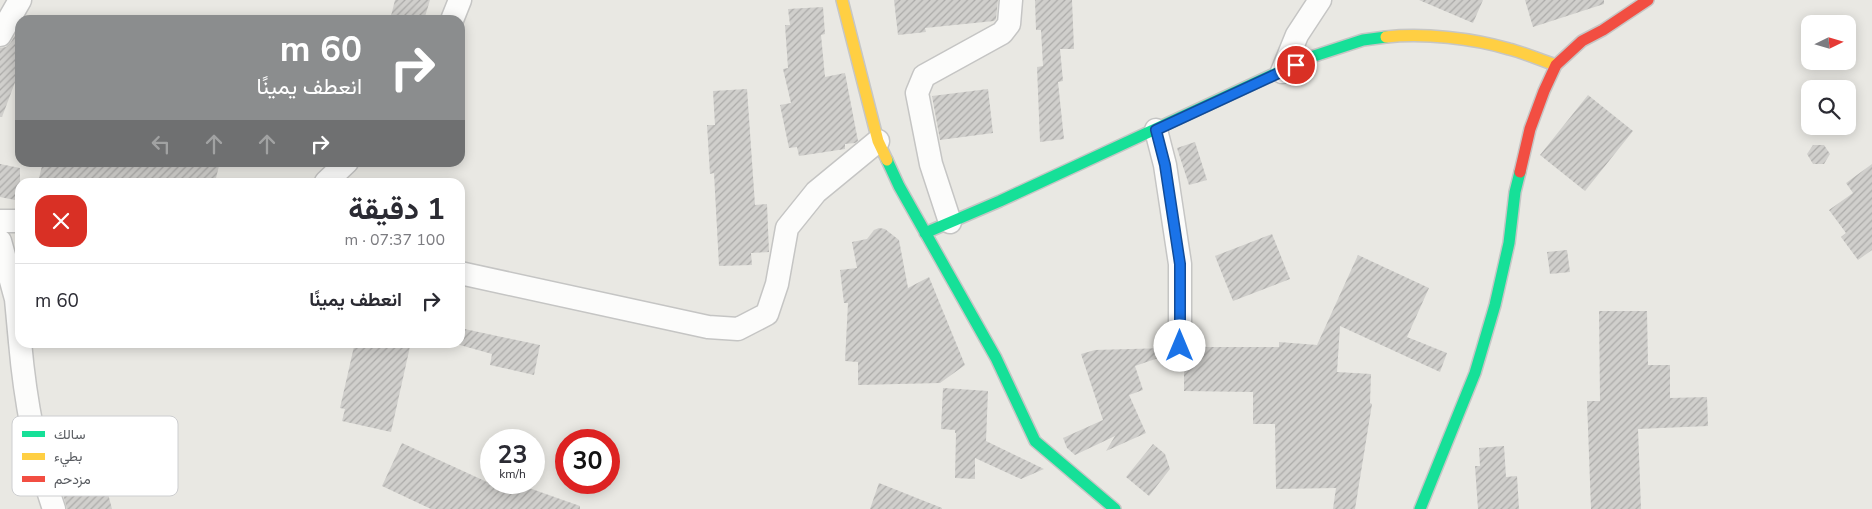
<!DOCTYPE html>
<html lang="ar">
<head>
<meta charset="utf-8">
<style>
  body { margin:0; font-family:"Nunito Sans",Vazirmatn,sans-serif; background:#f2f2f3; color:#2b2b33; direction:rtl; height:100vh; display:flex; flex-direction:column; font-size:19px; white-space:nowrap }
  * { box-sizing:border-box; margin:0 }
  p { font-size:16px; color:#7c7c81 }
  .icon { flex:none; width:28px; height:28px; fill:none; stroke:currentColor; stroke-width:2; stroke-linecap:round; stroke-linejoin:round }
  .map { position:relative; flex:1; overflow:hidden; direction:ltr }
  .panel { position:absolute; left:15px; top:178px; width:450px; height:170px; display:flex; flex-direction:column; background:#fff; border-radius:15px; box-shadow:0 2px 12px #0003; direction:rtl }
  .panel>* { flex:none }
  .guide { position:absolute; left:15px; top:15px; width:450px; height:152px; border-radius:15px; box-shadow:0 2px 12px #0003; direction:rtl; background:#8b8d8e; color:#fff; overflow:hidden }
  .needle { width:32px; rotate:85deg }
  .buttons { position:absolute; left:1801px; top:15px; display:grid; gap:10px }
  .buttons a { display:grid; place-items:center; width:55px; height:55px; border-radius:10px; background:#fff; box-shadow:0 2px 12px #0003; font-size:25px }
  .speed { position:absolute; left:480px; top:429px; display:flex; gap:10px; font-size:25px; font-weight:700; text-align:center }
  .speed>* { display:grid; place-content:center; width:65px; height:65px; border-radius:50%; background:#fff; box-shadow:0 2px 12px #0003; line-height:1 }
  .speed small { font-size:12px; font-weight:400 }
  .speed .limit { border:8px solid #d22; background:#fff; color:#111 }
  .pin { position:absolute; display:grid; place-items:center; width:42px; height:42px; color:#fff; margin:-21px; border:2px solid #fff; border-radius:50%; box-shadow:0 1px 5px #0007 }
  .me { position:absolute; width:55px; margin:-28px; rotate:0deg; stroke-linejoin:round; filter:drop-shadow(0 0 4px #0008) }
  .turn { display:flex; align-items:center; gap:18px; height:105px; padding:0 20px; font-size:22px }
  .turn .icon { width:65px; height:65px; stroke-width:2.5 }
  .turn b { display:block; font-size:35px; line-height:42px }
  .lanes { display:flex; align-items:center; height:48px; padding:0 20px; background:#0003; justify-content:center; gap:25px; direction:ltr }
  .lanes .off { opacity:.35 }
  .round { display:grid; place-items:center; flex:none; width:52px; height:52px; border-radius:15px; background:#f2f2f3 }
  .overview { display:flex; align-items:center; justify-content:space-between; height:85px; padding:0 20px }
  h1 { font-size:30px; font-weight:700; line-height:38px }
  ul { padding:0; list-style:none }
  li { display:flex; align-items:center; gap:15px; height:75px; padding:0 20px; border-top:1px solid #e1e1e2 }
  li div { flex:1 }
  li b { display:block; font-size:19px }
  li em { font-style:normal }
  .map>svg:first-child { display:block }
  .building { fill:url(#building-hatch) }
  .lines { fill:none; stroke-linecap:round; stroke-linejoin:round }
  .street-casing { stroke:#c5c5c4; stroke-width:25 }
  .fast-casing { stroke:#c6c6c5; stroke-width:14 }
  .slow-casing { stroke:#c6c6c5; stroke-width:14 }
  .jam-casing { stroke:#c6c6c5; stroke-width:14 }
  .street { stroke:#fcfcfb; stroke-width:22 }
  .fast { stroke:#16e098; stroke-width:11 }
  .slow { stroke:#ffcf43; stroke-width:11 }
  .jam { stroke:#f24e42; stroke-width:11 }
  .route-casing { stroke:#114b97; stroke-width:12 }
  .route { stroke:#1a73e8; stroke-width:9 }
  .key { fill:#fff; stroke:#cdced0; stroke-width:1 }
  .key-label { font-size:14px; fill:#595c61 }
</style>
</head>
<body>
<div class="map">
<svg width="1872" height="509" viewBox="0 0 1872 509">
  <defs>
    <pattern id="building-hatch" width="6" height="6" patternUnits="userSpaceOnUse" patternTransform="scale(1.25)"><rect width="6" height="6" fill="#d0cfcc"/><path d="M-1 1l2-2M0 6l6-6M5 7l2-2" fill="none" stroke="#acaba9"/></pattern>
  </defs>
  <rect width="100%" height="100%" fill="#e9e8e3"/>
  <!-- building -->
  <path class="building" d="M395 0H430L424 20H390Z
    M894 0H998L996 19 994 21 925 28 926 32 898 35Z
    M1035 0H1072L1074 49H1060L1063 81 1058 82 1064 139 1040 142 1037 67 1043 66 1041 30H1036Z
    M1419 0H1483L1473 23Z
    M1525 0H1604V4L1533 27Z
    M823 7 825 34 821 35 825 77 845 73 858 141 855 143 845 144V149L799 156 797 147 789 148 780 105 791 103 783 69 788 68 785 25H790L788 9Z
    M20 26V69L2 117H0V48L6 47 11 42Z
    M747 89 755 205 767 204 769 252 751 253 752 265 719 266 714 173 710 174 707 125H715L713 91Z
    M988 89 993 133 940 140 932 96Z
    M1588 95 1633 131 1585 191 1540 155Z
    M1195 142 1207 180 1189 185 1177 148Z
    M1813 145H1824L1830 154 1824 164H1813L1807 154Z
    M43 162H220L215 182H38Z
    M0 164 20 168V201L0 197Z
    M1872 164V250L1858 260 1841 237 1846 233 1829 210 1853 193 1846 183Z
    M879 228 885 229 899 240 908 288 929 277 965 365 940 383 858 385V362L845 361 848 303H844L840 270 857 268 852 242 867 239 874 230Z
    M1272 234 1290 279 1233 301 1215 256Z
    M1567 250 1570 272 1550 274 1547 252Z
    M1358 255 1429 288 1407 337 1447 353 1440 372 1340 326 1337 372 1371 374 1370 403 1372 404 1355 509H1333L1336 488 1276 489 1275 424H1253V392L1184 391V358L1191 353 1193 347H1279V342L1317 345Z
    M1599 311H1647L1648 365H1670V398L1707 397 1708 426 1638 429 1641 509H1591L1587 401H1600Z
    M460 328 540 345 534 375 490 365 492 354 449 342H460Z
    M355 342H411L391 432 342 421 345 409 340 408Z
    M1167 348 1170 354 1135 366 1143 390 1129 395 1146 433 1106 451 1115 436 1075 455 1067 448 1063 438 1103 420 1081 354 1095 350Z
    M943 388 988 391 986 441 1044 469 1021 479 975 458V479L955 478 956 433H955V430L941 429Z
    M70 428 76 449 95 444 112 509H67L47 434Z
    M402 443 487 482H512L580 506V509H431L382 486Z
    M1153 444 1165 454 1170 469 1149 496 1126 477Z
    M1504 446 1506 477 1517 476 1519 509H1478L1475 466H1480L1479 448Z
    M879 483 942 508V509H870Z"/>
  <g class="lines">
    <!-- street casing -->
    <g class="street-casing">
      <path id="street" d="M452 20 460 0
        M0 35 20 0
        M1282 72 1297 35 1320 0
        M1156 130 1165 165 1180 264V346
        M326 182 347 162
        M0 221H20
        M950 222 931 164 917 93 924 76 1002 33 1009 24 1011 0
        M0 241 16 299 20 342
        M460 273 708 327 738 329 767 314 777 284 787 228 816 192 878 141
        M20 342C25 399 35 455 54 509"/>
    </g>
    <!-- fast casing -->
    <g class="fast-casing">
      <path id="fast" d="M887 160 899 186 996 358 1035 441 1115 509
        M925 233 1000 201 1311 57 1363 40 1386 37
        M1420 509 1475 373 1495 305 1509 243 1515 192 1520 172"/>
    </g>
    <!-- slow casing -->
    <g class="slow-casing">
      <path id="slow" d="M842 0 878 141 887 160
        M1386 37C1424 33 1472 38 1509 49 1525 53 1540 60 1556 65"/>
    </g>
    <!-- jam casing -->
    <g class="jam-casing">
      <path id="jam" d="M1520 172 1530 129 1544 91 1556 65 1582 41 1603 30 1648 0"/>
    </g>
    <!-- street -->
    <use href="#street" class="street"/>
    <!-- fast -->
    <use href="#fast" class="fast"/>
    <!-- slow -->
    <use href="#slow" class="slow"/>
    <!-- jam -->
    <use href="#jam" class="jam"/>
  </g>
  <g class="lines">
    <!-- route casing -->
    <g class="route-casing">
      <path id="route" d="M1180 346V264L1165 165 1156 130 1296 65"/>
    </g>
    <!-- route -->
    <use href="#route" class="route"/>
  </g>
  <!-- legend -->
  <rect x="12" y="416" width="166" height="80" rx="8" class="key"/>
  <rect x="22" y="431" width="23" height="6" fill="#16e098"/>
  <rect x="22" y="453" width="23" height="7" fill="#ffcf43"/>
  <rect x="22" y="476" width="23" height="6" fill="#f24e42"/>
  <g class="key-label">
    <text x="54" y="439">سالك</text>
    <text x="54" y="461">بطيء</text>
    <text x="54" y="484">مزدحم</text>
  </g>
</svg>
<div class="buttons">
<a><svg class="needle" viewBox="-14 -14 28 28"><path d="M0-13l5 13h-10z" fill="#e53935"/><path d="M0 13l5-13h-10z" fill="#7c7c81"/></svg></a>
<a><svg class="icon" aria-label="search" viewBox="0 0 24 24"><circle cx="10" cy="10" r="6"/><path d="M15 15l6 6"/></svg></a>
</div>
<div class="speed"><div>23<small>km/h</small></div><div class="limit">30</div></div>
<div class="pin" style="left:1296px;top:65px;background:#d93025"><svg class="icon" aria-label="arrive" viewBox="0 0 24 24"><path d="M6 21V4h12l-3 4 3 4H6"/></svg></div>
<svg class="me" style="left:1180px;top:346px" viewBox="-20 -20 40 40"><circle r="19" fill="#fff"/><path d="M0-13L10 11 0 6-10 11z" fill="#1a73e8"/></svg>
<div class="guide">
<div class="turn"><svg class="icon" aria-label="right" viewBox="0 0 24 24"><path d="M7 20v-9h11M14 6l5 5-5 5"/></svg><div><b>60 m</b>انعطف يمينًا</div></div>
<div class="lanes"><svg class="icon off" aria-label="left" viewBox="0 0 24 24"><path d="M17 20v-9H6M10 6l-5 5 5 5"/></svg><svg class="icon off" aria-label="ahead" viewBox="0 0 24 24"><path d="M12 20V5M6 11l6-6 6 6"/></svg><svg class="icon off" aria-label="ahead" viewBox="0 0 24 24"><path d="M12 20V5M6 11l6-6 6 6"/></svg><svg class="icon" aria-label="right" viewBox="0 0 24 24"><path d="M7 20v-9h11M14 6l5 5-5 5"/></svg></div>
</div>
<section class="panel">
<div class="overview"><div><h1>1 دقيقة</h1><p>100 m · 07:37</p></div><a class="round" style="background:#d93025;color:#fff"><svg class="icon" aria-label="close" viewBox="0 0 24 24"><path d="M6 6l12 12M18 6L6 18"/></svg></a></div>
<ul>
<li><svg class="icon" aria-label="right" viewBox="0 0 24 24"><path d="M7 20v-9h11M14 6l5 5-5 5"/></svg><div><b>انعطف يمينًا</b></div><em>60 m</em></li>
</ul>
</section>
</div>
</body>
</html>
